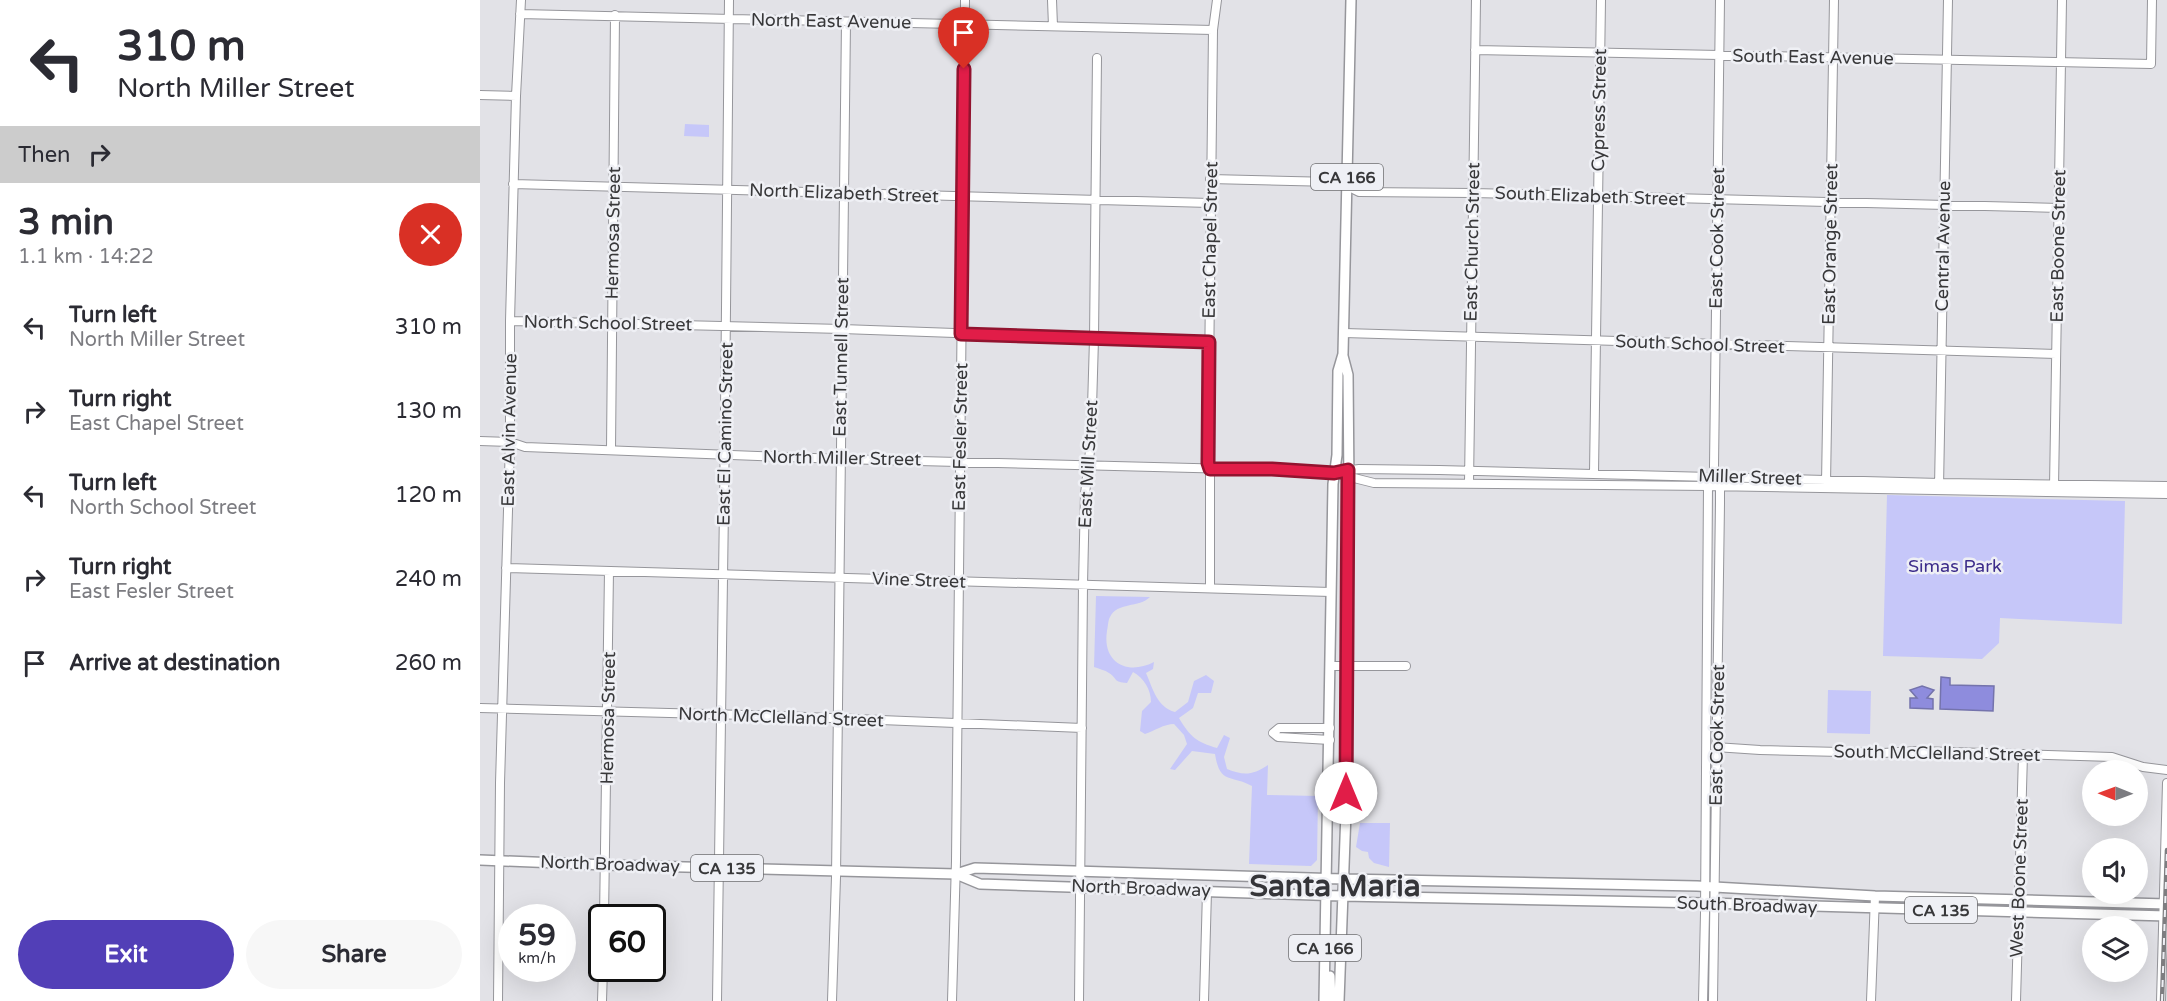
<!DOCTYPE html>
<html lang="en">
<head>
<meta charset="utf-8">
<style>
  body { margin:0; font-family:"Varela Round",sans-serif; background:#f7f7f7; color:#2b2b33; height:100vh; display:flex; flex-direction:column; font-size:22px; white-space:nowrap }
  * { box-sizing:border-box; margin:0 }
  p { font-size:20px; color:#7c7c81 }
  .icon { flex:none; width:33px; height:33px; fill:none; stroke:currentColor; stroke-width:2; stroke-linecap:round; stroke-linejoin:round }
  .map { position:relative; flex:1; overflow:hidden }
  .side { display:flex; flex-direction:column; background:#fff; width:480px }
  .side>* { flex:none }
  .banner { background:#fff; color:#2b2b33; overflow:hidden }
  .needle { width:39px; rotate:271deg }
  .tools { position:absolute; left:1602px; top:760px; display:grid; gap:12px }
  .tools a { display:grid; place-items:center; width:66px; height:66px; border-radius:50%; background:#fff; box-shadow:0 6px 24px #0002; font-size:30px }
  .speed { position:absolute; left:18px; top:904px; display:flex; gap:12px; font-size:30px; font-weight:700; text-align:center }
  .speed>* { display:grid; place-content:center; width:78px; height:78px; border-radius:50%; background:#fff; box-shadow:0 6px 24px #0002; line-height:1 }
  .speed small { font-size:15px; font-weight:400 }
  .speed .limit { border:3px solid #111; border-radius:9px; background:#fff; color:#111 }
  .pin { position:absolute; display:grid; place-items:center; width:51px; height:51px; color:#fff; margin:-62px -26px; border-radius:50% 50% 50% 0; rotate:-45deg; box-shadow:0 0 6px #0007 }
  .pin .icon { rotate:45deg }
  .me { position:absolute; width:66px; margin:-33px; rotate:0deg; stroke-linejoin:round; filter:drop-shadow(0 0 4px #0008) }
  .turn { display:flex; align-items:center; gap:21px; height:126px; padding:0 18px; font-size:27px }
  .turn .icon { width:78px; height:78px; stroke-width:2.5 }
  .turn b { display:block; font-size:42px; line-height:51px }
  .then { display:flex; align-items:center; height:57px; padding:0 18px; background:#0003; gap:12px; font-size:22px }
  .round { display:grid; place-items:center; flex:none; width:63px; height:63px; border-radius:32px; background:#f7f7f7 }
  .summary { display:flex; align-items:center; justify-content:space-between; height:102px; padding:0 18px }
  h1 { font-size:36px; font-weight:700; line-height:45px }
  .action { display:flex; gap:12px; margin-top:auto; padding:12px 18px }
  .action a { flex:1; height:69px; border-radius:36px; background:#523fb7; color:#fff; font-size:24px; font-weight:700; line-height:69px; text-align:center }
  .action a+a { background:#f7f7f7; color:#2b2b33 }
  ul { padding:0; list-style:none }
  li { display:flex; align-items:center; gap:18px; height:84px; padding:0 18px }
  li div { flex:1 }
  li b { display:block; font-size:22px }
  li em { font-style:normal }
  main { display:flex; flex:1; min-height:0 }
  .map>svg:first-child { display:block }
  .green { fill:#c6c7f9 }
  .water { fill:#8e8cdd; stroke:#7473ac; stroke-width:1.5 }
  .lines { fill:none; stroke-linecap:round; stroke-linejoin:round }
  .minor-casing { stroke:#96969b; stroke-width:10 }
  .major-casing { stroke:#96969b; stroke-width:12 }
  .minor { stroke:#fff; stroke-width:8 }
  .major { stroke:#fff; stroke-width:9 }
  .rail-casing { stroke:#7e7e81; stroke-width:4.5 }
  .rail { stroke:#eff0f5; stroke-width:2; stroke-dasharray:7; stroke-linecap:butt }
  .route-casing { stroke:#92132f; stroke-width:15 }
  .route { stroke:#e11d48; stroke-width:10 }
  .labels { text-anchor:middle; stroke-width:5; stroke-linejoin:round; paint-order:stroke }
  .shield { fill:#eff0f5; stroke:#6f6f72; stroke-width:1.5 }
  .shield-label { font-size:16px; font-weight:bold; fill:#38383a }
  .street-label { font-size:18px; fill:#38383a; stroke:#eff0f5 }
  .park-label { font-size:18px; fill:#3d2d8b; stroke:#eff0f5 }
  .town-label { font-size:30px; font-weight:bold; fill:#353539; stroke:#eff0f5 }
</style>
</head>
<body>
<main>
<section class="side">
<div class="banner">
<div class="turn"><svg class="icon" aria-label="left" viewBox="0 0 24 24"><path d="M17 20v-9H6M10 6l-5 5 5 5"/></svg><div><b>310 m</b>North Miller Street</div></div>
<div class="then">Then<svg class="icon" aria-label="right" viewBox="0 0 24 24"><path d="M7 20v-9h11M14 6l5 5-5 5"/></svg></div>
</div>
<div class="summary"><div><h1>3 min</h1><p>1.1 km · 14:22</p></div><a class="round" style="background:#d93025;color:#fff"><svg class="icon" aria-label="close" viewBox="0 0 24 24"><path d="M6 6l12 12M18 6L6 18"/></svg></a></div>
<ul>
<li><svg class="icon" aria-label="left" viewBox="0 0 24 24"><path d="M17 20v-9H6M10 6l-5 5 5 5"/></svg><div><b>Turn left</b><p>North Miller Street</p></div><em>310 m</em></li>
<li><svg class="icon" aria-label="right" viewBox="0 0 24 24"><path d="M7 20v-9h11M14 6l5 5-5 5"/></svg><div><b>Turn right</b><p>East Chapel Street</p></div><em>130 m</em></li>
<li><svg class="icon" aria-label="left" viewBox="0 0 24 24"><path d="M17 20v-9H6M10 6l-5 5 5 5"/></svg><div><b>Turn left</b><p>North School Street</p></div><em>120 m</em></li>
<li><svg class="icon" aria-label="right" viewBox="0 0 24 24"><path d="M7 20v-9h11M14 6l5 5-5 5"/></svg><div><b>Turn right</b><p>East Fesler Street</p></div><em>240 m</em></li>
<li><svg class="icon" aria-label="arrive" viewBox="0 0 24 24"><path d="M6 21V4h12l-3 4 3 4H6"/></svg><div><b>Arrive at destination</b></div><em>260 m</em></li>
</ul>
<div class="action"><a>Exit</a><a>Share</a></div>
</section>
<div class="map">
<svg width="1687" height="1001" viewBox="0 0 1687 1001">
  <rect width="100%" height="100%" fill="#e2e2e7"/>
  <!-- green -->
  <path class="green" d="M205 124 229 125V137L204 136Z
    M1407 495 1645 501 1642 624 1520 618 1519 643 1502 659 1403 656Z
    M616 596 670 597C659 608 637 602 630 617 628 620 628 627 627 631 622 662 647 676 674 662L673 669 666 673C673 689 677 707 695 712L708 702 714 681 726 675 734 681 731 693H718L713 708 699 718C710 737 717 742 737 748L744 735 750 738 744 757 747 769C764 776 773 775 788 765L787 795 838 796 837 860 831 866 769 864 772 786C750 774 740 785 735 754L712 751 695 770 690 769 707 744 704 735 694 724C684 724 674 731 665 734L660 731 662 711 671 702C671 690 664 678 653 672L647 683C633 682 638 679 629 673 625 670 619 669 614 667Z
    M1348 690 1391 691 1390 734 1347 733Z
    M880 823H910L909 867 894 863 889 858 888 852 882 851 876 847Z"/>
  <!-- water -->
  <path class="water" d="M1461 677 1470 678V685L1514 686 1513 711 1460 709Z
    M1442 686 1454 690 1447 698 1453 699V709L1430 708V698H1437L1430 690Z"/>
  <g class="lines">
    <!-- minor casing -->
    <g class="minor-casing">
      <path id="minor" d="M572 0 573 26
        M40 14 733 30
        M995 50 1671 64 1672 0
        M0 95 36 96
        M730 179 853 182 861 183 879 192 993 193 1579 208
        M33 184 730 203
        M30 321 362 329 729 342
        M864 333 1576 354
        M0 441 30 442 45 447 359 459 832 471 854 473 894 483 1228 486 1687 494
        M131 450 135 15
        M864 471 879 469 959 470 1460 483 1687 486
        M1114 473 1121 0
        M989 483 996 0
        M1346 484 1354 0
        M1459 487 1468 0
        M1574 487 1582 0
        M26 568 851 592
        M730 588V469L728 463 733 30 737 0
        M851 666H926
        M0 708 301 716 602 728
        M850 740 798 737 793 733 799 728H850
        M1235 747 1280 750 1403 753 1438 751 1632 757 1663 767 1687 770
        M124 918 129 571
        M18 1001 20 783 30 442V321L36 96 41 0
        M122 1001 123 969
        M237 1001C244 667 245 334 249 0
        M352 1001 356 877 366 22
        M472 1001 476 861 485 0
        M599 1001 603 585 605 494 611 442 614 339 617 58
        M724 1001 727 891
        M1223 1001 1225 913 1228 486 1234 476V466L1240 0
        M1233 1001 1240 503V487L1237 483
        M1391 1001 1395 896
        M1536 1001 1543 754
        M1681 1001 1687 783"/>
    </g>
    <!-- major casing -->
    <g class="major-casing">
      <path id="major" d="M0 860 126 865 476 874 500 884 862 896 1225 903 1687 916
        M476 874 495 868 863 879 1217 886 1395 896 1687 904
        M850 976 851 1001
        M844 1001 853 484 857 455 858 371 863 354 871 0
        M859 1001 866 812 869 487 868 375 863 356"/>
    </g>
    <!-- minor -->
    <use href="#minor" class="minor"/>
    <!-- major -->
    <use href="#major" class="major"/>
    <!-- rail casing -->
    <g class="rail-casing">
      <path id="rail" d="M1682 1001 1687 850"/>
    </g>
    <!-- rail -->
    <use href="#rail" class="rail"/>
  </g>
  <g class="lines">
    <!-- route casing -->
    <g class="route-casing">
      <path id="route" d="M484 69 481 334 729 342 728 463 730 469H792L854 473 868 470 866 793"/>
    </g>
    <!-- route -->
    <use href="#route" class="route"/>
  </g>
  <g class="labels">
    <!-- shield labels -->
    <g class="shield">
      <rect x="831" y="164" width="72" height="26" rx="4.5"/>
      <rect x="211" y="855" width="72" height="26" rx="4.5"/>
      <rect x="1425" y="897" width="72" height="26" rx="4.5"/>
      <rect x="809" y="935" width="72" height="26" rx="4.5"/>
    </g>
    <g class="shield-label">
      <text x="867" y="183">CA 166</text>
      <text x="247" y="874">CA 135</text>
      <text x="1461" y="916">CA 135</text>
      <text x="845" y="954">CA 166</text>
    </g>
    <!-- street labels -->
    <g class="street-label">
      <text transform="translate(351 21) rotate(1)" y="6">North East Avenue</text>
      <text transform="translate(1333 57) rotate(1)" y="6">South East Avenue</text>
      <text transform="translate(1119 110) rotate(-89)" y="6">Cypress Street</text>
      <text transform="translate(364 193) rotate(2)" y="6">North Elizabeth Street</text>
      <text transform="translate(1110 196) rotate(2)" y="6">South Elizabeth Street</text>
      <text transform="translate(133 233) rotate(-89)" y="6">Hermosa Street</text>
      <text transform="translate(1237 238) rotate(-89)" y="6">East Cook Street</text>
      <text transform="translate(730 240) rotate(-89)" y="6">East Chapel Street</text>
      <text transform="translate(992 242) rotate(-89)" y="6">East Church Street</text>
      <text transform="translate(1350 244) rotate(-89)" y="6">East Orange Street</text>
      <text transform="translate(1463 246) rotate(-89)" y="6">Central Avenue</text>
      <text transform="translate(1578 246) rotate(-89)" y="6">East Boone Street</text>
      <text transform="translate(128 323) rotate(1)" y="6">North School Street</text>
      <text transform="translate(1220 344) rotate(2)" y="6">South School Street</text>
      <text transform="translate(361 357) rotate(-89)" y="6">East Tunnell Street</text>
      <text transform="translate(29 430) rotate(-89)" y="6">East Alvin Avenue</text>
      <text transform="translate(245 434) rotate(-89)" y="6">East El Camino Street</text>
      <text transform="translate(480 437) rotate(-89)" y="6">East Fesler Street</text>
      <text transform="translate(362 458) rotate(1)" y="6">North Miller Street</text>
      <text transform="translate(608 464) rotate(-87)" y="6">East Mill Street</text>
      <text transform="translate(1270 477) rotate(2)" y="6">Miller Street</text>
      <text transform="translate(439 580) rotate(2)" y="6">Vine Street</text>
      <text transform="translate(301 717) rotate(2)" y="6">North McClelland Street</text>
      <text transform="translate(128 718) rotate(-89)" y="6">Hermosa Street</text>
      <text transform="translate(1237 735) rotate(-89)" y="6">East Cook Street</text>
      <text transform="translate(1457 753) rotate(1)" y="6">South McClelland Street</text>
      <text transform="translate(130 864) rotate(2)" y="6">North Broadway</text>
      <text transform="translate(1539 878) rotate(-88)" y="6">West Boone Street</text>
      <text transform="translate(661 888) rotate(2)" y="6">North Broadway</text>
      <text transform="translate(1267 905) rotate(2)" y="6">South Broadway</text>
    </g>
    <!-- park labels -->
    <g class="park-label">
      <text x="1475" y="572">Simas Park</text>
    </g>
    <!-- town labels -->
    <g class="town-label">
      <text x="855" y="896">Santa Maria</text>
    </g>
  </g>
</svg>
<div class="tools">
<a><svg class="needle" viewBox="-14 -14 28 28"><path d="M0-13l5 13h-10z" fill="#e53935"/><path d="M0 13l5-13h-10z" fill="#7c7c81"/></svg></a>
<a><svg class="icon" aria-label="sound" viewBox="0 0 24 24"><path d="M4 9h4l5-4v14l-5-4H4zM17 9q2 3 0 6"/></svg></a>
<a><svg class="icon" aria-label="layers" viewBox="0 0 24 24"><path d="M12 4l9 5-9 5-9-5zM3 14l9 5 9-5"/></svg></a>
</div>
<div class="speed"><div>59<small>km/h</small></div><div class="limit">60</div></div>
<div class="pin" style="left:484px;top:69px;background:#d93025"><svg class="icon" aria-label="arrive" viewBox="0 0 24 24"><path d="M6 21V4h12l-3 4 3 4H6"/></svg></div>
<svg class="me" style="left:866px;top:793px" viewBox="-20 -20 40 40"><circle r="19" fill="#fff"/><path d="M0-13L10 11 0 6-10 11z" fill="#e11d48"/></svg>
</div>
</main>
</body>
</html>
